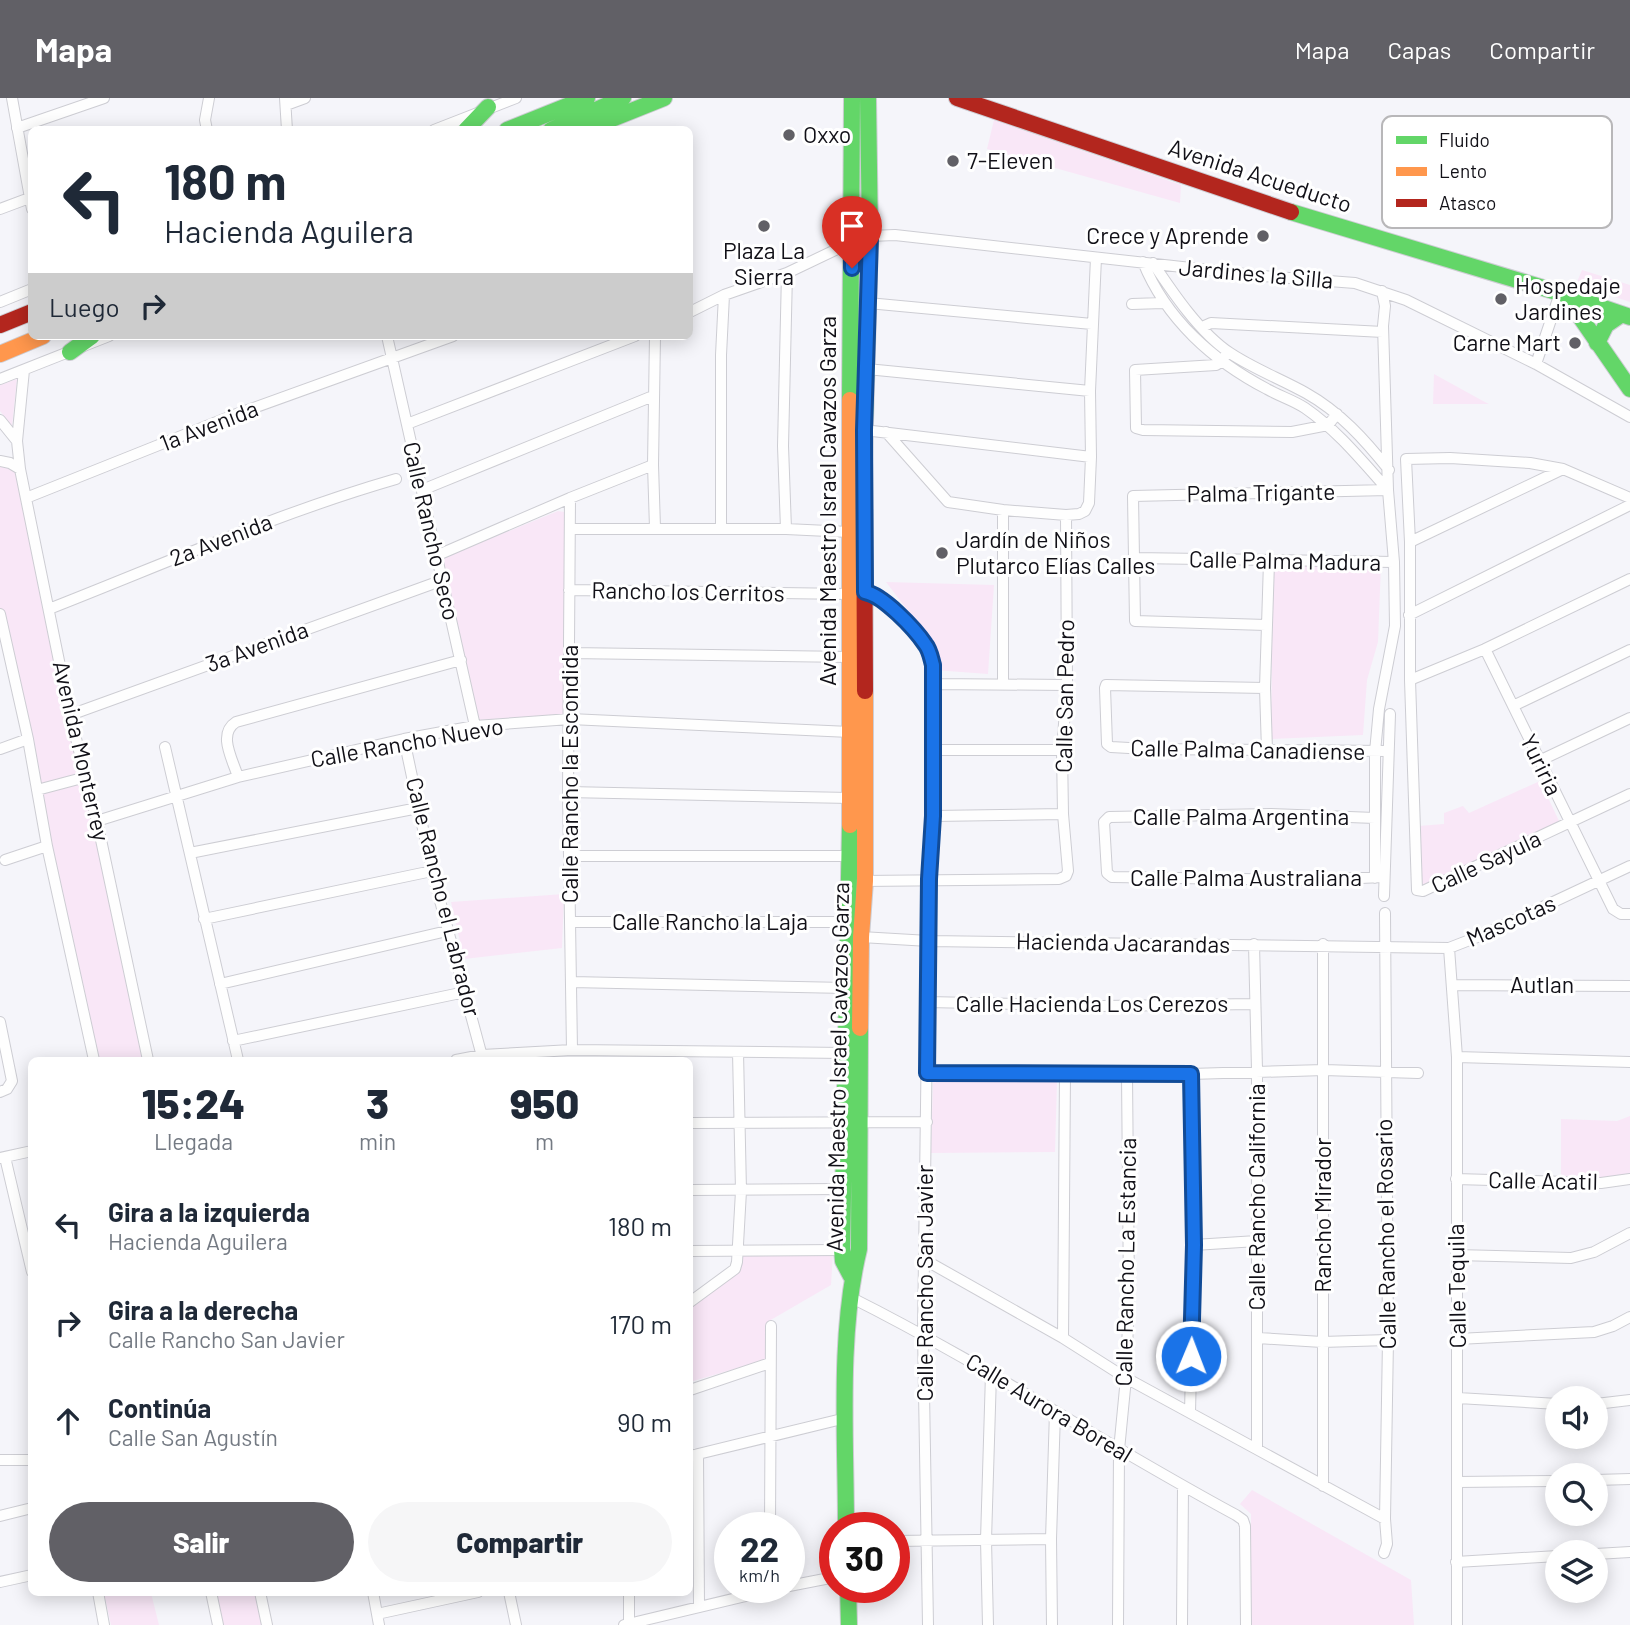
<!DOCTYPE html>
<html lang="es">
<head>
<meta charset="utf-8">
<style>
  body { margin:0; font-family:Barlow,sans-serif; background:#f6f6f7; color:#1f2937; height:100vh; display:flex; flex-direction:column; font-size:26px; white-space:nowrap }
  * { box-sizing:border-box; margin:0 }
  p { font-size:23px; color:#747a83 }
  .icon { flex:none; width:38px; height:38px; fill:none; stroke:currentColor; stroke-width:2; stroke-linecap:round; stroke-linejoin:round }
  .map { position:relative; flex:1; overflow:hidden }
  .details { position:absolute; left:28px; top:959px; width:665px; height:539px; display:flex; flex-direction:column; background:#fff; border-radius:10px; box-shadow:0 4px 18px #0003 }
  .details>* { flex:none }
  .banner { position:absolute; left:28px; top:28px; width:665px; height:214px; border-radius:10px; box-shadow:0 4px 18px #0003; background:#fff; color:#1f2937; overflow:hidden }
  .fabs { position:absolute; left:1545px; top:1288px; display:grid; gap:14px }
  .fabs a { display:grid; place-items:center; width:63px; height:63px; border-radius:50%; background:#fff; box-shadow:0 4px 18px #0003; font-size:35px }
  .speed { position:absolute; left:714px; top:1414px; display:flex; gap:14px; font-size:35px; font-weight:700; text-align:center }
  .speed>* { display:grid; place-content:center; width:91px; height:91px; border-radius:50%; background:#fff; box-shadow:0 4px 18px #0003; line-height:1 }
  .speed small { font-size:18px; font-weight:400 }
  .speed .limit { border:10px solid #d22; background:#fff; color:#111 }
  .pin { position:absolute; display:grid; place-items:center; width:60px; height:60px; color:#fff; margin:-72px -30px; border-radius:50% 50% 50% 0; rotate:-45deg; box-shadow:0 0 7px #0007 }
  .pin .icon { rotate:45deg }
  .me { position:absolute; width:77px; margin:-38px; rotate:1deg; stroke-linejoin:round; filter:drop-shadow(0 0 5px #0008) }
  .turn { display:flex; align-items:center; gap:24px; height:147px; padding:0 21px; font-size:32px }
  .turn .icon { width:91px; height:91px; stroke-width:2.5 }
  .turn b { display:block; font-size:49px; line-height:60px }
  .then { display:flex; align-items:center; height:66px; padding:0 21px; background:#0003; gap:14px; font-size:26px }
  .eta { display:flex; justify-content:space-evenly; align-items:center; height:119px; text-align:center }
  .eta b { font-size:42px; font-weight:800; line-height:49px }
  .cta { display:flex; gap:14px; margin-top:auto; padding:14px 21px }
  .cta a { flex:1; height:80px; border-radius:42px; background:#616066; color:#fff; font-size:28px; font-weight:800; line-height:80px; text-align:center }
  .cta a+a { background:#f6f6f7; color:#1f2937 }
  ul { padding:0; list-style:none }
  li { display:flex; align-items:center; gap:21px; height:98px; padding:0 21px }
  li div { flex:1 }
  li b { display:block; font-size:26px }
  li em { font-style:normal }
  header { display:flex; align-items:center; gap:42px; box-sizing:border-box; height:98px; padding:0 35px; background:#616066; color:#fff }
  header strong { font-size:33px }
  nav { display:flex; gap:38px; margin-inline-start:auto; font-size:24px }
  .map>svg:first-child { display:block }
  .green { fill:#f9e7f7 }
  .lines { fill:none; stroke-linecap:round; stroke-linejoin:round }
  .street-casing { stroke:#cdcdd3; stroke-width:12 }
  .fast-casing { stroke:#cdcdd3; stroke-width:18 }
  .slow-casing { stroke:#cdcdd3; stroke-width:18 }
  .jam-casing { stroke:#cdcdd3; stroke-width:18 }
  .street { stroke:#fefefe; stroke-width:10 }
  .fast { stroke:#63d668; stroke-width:16 }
  .slow { stroke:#ff974d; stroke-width:16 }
  .jam { stroke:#b3261e; stroke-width:16 }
  .route-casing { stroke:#114b97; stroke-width:18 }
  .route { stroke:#1a73e8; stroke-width:12 }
  .poi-dot { fill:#616066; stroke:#fff; stroke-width:2.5 }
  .labels { text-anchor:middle; stroke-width:6; stroke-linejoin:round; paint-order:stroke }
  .poi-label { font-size:23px; fill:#111017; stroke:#fff; text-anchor:start }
  .street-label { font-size:23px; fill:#111017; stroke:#fff }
  .key { fill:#fff; stroke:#b8b7b9; stroke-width:2 }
  .key-label { font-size:19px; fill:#111017 }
</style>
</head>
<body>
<header>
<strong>Mapa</strong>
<nav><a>Mapa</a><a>Capas</a><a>Compartir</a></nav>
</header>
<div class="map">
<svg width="1630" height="1527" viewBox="0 0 1630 1527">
  <rect width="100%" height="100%" fill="#f5f5fa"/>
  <!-- green -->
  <path class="green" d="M994 22 1181 87 1180 105 987 51Z
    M1582 172 1630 187V204L1576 186Z
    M1434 276 1483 303 1489 306H1433Z
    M17 281 12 328 0 313V287Z
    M0 363 20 371 148 962H95L0 517Z
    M558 413 564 414V616L479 622 443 460Z
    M1381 466 1378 544 1367 582 1363 637 1271 641 1273 467Z
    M886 484 994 487 988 576 934 572 933 546Z
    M1540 683 1560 725 1420 788 1419 728 1444 726V715L1463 708 1469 715Z
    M564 796 562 850 464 861 451 804Z
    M933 982 1057 983 1055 1054 931 1055Z
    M1630 1018V1076L1623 1079 1561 1080V1021L1617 1023Z
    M738 1153 833 1155 831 1187 769 1223 768 1261 690 1284V1207L735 1171Z
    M1252 1392 1411 1482 1414 1527H1251V1416L1240 1406Z
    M104 1495H151L159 1527H111Z
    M209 1495H262L270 1527H216Z"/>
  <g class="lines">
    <!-- street casing -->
    <g class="street-casing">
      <path id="street" d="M12 0 32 111
        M285 0 287 32
        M286 7 305 0
        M17 30 104 0
        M207 32 205 22 209 0
        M434 32 516 0
        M0 111 32 99
        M1143 164C1166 221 1213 263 1267 291 1279 298 1293 302 1305 310 1337 332 1362 363 1388 392
        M1153 165C1173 195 1200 235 1230 255 1254 271 1281 281 1306 295 1340 314 1365 342 1389 372
        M0 204 32 191
        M868 205 1092 226
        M1132 206 1163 205
        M690 214 724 197 787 175 852 144 870 138 895 137 1263 178 1355 185 1406 202 1536 266 1630 319
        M1202 229 1211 225 1383 234
        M387 238 475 628
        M655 238 653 367 655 430
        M1228 254 1221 264 1216 267 1135 272 1136 330 1143 332 1292 334 1328 327 1337 316
        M1536 266 1560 195
        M867 271 1090 293
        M24 272 17 343 20 371 70 617 97 723 148 962
        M0 281 109 238
        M0 322 17 343
        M407 326 635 238
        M864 332 1091 359
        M886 334 948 404 1003 412 1066 417 1079 416 1085 413 1089 405 1091 359 1090 293 1096 160
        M0 363 10 365 20 371
        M422 392 653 298
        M26 400 234 317 453 238
        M570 400 568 694 572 952
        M1630 400 1563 371 1530 365 1450 360 1406 361 1410 444V582L1417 792 1423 793 1630 696
        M1003 412V586
        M721 430V257L724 197
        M570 431H786L849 434
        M786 431 783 348 787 175
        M1410 444 1563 371
        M438 457 570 400 653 367
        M1134 460 1394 464
        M569 492 850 496C857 495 864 493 871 495 885 500 925 542 930 556 937 577 933 603 933 625 932 677 932 729 929 781L923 1236 928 1527
        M49 511C164 466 278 415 396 381
        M0 516 28 641 47 748 94 962
        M1409 517 1630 407
        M1266 527 1135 523 1133 398 1388 392
        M1485 551 1613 811 1621 816H1630
        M570 555 850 559
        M1410 582 1485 551 1630 481
        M933 586 1067 587
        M1265 590 1106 587 1105 590 1107 646 1111 649 1147 651 1388 653
        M1513 608 1630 552
        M70 617 443 482
        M404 641 432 773 483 962
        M165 649 238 962
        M0 651 28 641
        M932 652H1062
        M1267 652 1265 590 1269 464
        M1539 663 1630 620
        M238 679C233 662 217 636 236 624L461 562
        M37 692 86 679
        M568 694 850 700
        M933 718 1063 716
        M1375 720 1271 716 1109 719 1104 724 1107 775 1112 779 1312 782 1384 779
        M97 723 238 679 404 641 475 628 570 621 850 634
        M190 755 418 710
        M570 758H850
        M5 762 47 748
        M1375 780V654L1379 611 1395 528 1394 464 1388 392 1383 228 1385 208 1382 193
        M861 783 1059 781 1066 778 1068 773 1063 716 1062 652 1067 587 1066 417
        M1384 798 1390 616
        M204 821 432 773
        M571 824H849
        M861 839 929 843 1449 850 1485 836 1630 768
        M1254 846 1257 972V1351
        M1449 850 1457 959V1527
        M572 884 846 890
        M220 886 447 833
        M1453 887 1630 888
        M928 904 1101 908 1255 906
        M0 924 12 983 7 991 0 994
        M233 943 465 894
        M1457 959 1630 964
        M456 962 482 957 572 952 844 955
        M927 976H1191L1324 972 1418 975
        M690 1025 927 1024
        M5 1059 32 1174
        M0 1060 32 1053
        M1456 1081 1601 1085 1630 1081
        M690 1092 843 1091
        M1194 1147 1257 1143
        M690 1153 842 1152
        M1456 1157 1571 1160 1594 1154 1630 1135
        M925 1162 1063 1240 1126 1280 1385 1421
        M850 1199C982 1265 1106 1347 1236 1417L1243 1422 1245 1428 1246 1527
        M690 1204 735 1171 737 1164 741 1093 738 954
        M1063 1240 1065 975
        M1258 1240 1322 1244 1388 1242
        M1458 1241 1594 1234 1613 1228 1630 1219
        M690 1292 770 1265
        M1458 1300 1558 1306
        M1596 1306 1630 1302
        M1190 1314 1194 1147 1191 976
        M698 1356 699 1509
        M690 1358 846 1320
        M0 1362H32
        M1596 1382 1630 1381
        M1457 1384 1558 1383
        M1323 1388V846
        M0 1418 32 1410
        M770 1430 771 1228
        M894 1443 1051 1441
        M1384 1455 1387 1446 1385 1421 1388 1242 1385 815
        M1596 1456 1630 1454
        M1456 1464 1558 1458
        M0 1484 32 1477
        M789 1488 835 1479
        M98 1494 104 1527
        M211 1494 218 1527
        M260 1494 267 1527
        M373 1494 379 1527
        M509 1494 516 1527
        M629 1494V1525
        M377 1516 478 1494
        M624 1527 783 1489
        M988 1527 986 1442 991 1276
        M1052 1527 1051 1441 1055 1314
        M1118 1527 1119 1352 1126 1280 1129 1197 1127 976
        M1182 1527 1183 1388"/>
    </g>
    <!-- fast casing -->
    <g class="fast-casing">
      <path id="fast" d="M466 32 488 9
        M507 32 587 0
        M551 32 623 0
        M584 32 664 0
        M1291 114 1560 195 1630 219
        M1565 197 1630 291
        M1597 245 1606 227 1622 216
        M70 254 92 238
        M850 302 852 0
        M864 360 870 138 868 0
        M850 727 842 1152 843 1163 851 1178
        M846 1430C846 1341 838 1237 859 1151L860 930
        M848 1489 849 1527"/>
    </g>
    <!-- slow casing -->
    <g class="slow-casing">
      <path id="slow" d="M0 256 43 238
        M850 727V302
        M860 930 861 839 865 783V593"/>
    </g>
    <!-- jam casing -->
    <g class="jam-casing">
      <path id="jam" d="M957 0 1291 114
        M0 227 32 214
        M864 360 865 593"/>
    </g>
    <!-- street -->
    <use href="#street" class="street"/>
    <!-- fast -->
    <use href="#fast" class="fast"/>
    <!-- slow -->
    <use href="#slow" class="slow"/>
    <!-- jam -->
    <use href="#jam" class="jam"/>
  </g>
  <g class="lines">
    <!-- route casing -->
    <g class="route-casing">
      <path id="route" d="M852 170V144L870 138 864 332 865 494C883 497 915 531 925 546 930 552 931 560 933 567V718L929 781 927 975 1191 976 1194 1147 1191 1258"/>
    </g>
    <!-- route -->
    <use href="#route" class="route"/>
  </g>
  <!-- markers -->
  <g class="poi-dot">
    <circle cx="789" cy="37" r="7"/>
    <circle cx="953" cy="63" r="7"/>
    <circle cx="764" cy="128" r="7"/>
    <circle cx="1263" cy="138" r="7"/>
    <circle cx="1501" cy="201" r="7"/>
    <circle cx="1575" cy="245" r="7"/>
    <circle cx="942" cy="455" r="7"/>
  </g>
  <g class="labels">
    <!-- poi labels -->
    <g class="poi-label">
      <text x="803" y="45">Oxxo</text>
      <text x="967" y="71">7-Eleven</text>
      <text x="1249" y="146" text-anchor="end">Crece y Aprende</text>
      <text x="764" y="161" text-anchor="middle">Plaza La<tspan x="764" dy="26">Sierra</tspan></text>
      <text x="1515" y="196">Hospedaje<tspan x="1515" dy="26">Jardines</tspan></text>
      <text x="1561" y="253" text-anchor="end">Carne Mart</text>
      <text x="956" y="450">Jardín de Niños<tspan x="956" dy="26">Plutarco Elías Calles</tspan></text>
    </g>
    <!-- street labels -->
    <g class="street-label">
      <text transform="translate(1260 78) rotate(18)" y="8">Avenida Acueducto</text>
      <text transform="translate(1256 176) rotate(5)" y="8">Jardines la Silla</text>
      <text transform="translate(209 328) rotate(-21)" y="8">1a Avenida</text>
      <text transform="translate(1261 395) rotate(-1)" y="8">Palma Trigante</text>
      <text transform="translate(828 403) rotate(-90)" y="8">Avenida Maestro Israel Cavazos Garza</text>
      <text transform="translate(431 433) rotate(77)" y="8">Calle Rancho Seco</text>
      <text transform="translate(221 442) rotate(-21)" y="8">2a Avenida</text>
      <text transform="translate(1285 463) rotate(1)" y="8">Calle Palma Madura</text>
      <text transform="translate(688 494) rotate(1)" y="8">Rancho los Cerritos</text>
      <text transform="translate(257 549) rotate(-20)" y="8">3a Avenida</text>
      <text transform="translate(1065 598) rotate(-89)" y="8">Calle San Pedro</text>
      <text transform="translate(407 645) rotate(-10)" y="8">Calle Rancho Nuevo</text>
      <text transform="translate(1248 652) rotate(1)" y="8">Calle Palma Canadiense</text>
      <text transform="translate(81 653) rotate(77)" y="8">Avenida Monterrey</text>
      <text transform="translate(1541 667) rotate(64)" y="8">Yuriria</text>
      <text transform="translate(570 676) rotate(-90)" y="8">Calle Rancho la Escondida</text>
      <text x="1241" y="727">Calle Palma Argentina</text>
      <text transform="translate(1486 764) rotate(-25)" y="8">Calle Sayula</text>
      <text x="1246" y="788">Calle Palma Australiana</text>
      <text transform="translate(443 799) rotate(76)" y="8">Calle Rancho el Labrador</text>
      <text transform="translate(1511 823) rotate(-24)" y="8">Mascotas</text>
      <text x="710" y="832">Calle Rancho la Laja</text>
      <text transform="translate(1123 845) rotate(1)" y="8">Hacienda Jacarandas</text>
      <text x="1542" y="895">Autlan</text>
      <text x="1092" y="914">Calle Hacienda Los Cerezos</text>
      <text transform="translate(838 969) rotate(-89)" y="8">Avenida Maestro Israel Cavazos Garza</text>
      <text transform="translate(1543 1083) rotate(1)" y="8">Calle Acatil</text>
      <text transform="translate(1257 1099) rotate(-90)" y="8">Calle Rancho California</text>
      <text transform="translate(1323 1117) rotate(-90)" y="8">Rancho Mirador</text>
      <text transform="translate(1386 1136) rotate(-91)" y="8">Calle Rancho el Rosario</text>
      <text transform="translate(1126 1164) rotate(-89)" y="8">Calle Rancho La Estancia</text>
      <text transform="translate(925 1185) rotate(-90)" y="8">Calle Rancho San Javier</text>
      <text transform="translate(1457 1188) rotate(-91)" y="8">Calle Tequila</text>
      <text transform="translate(1049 1310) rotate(31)" y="8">Calle Aurora Boreal</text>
    </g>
  </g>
  <!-- legend -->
  <rect x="1382" y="18" width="230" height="112" rx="10" class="key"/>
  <rect x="1396" y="38" width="31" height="8" fill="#63d668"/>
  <rect x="1396" y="69" width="31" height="9" fill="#ff974d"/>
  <rect x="1396" y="101" width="31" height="8" fill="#b3261e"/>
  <g class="key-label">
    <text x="1439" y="49">Fluido</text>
    <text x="1439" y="80">Lento</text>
    <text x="1439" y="112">Atasco</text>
  </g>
</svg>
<div class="fabs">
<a><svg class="icon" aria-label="sound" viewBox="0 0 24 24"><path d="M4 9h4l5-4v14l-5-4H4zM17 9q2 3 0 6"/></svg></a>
<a><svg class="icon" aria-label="search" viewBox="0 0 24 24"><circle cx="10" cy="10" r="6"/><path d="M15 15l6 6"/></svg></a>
<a><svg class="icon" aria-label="layers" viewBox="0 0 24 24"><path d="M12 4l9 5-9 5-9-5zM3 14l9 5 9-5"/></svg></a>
</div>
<div class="speed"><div>22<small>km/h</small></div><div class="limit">30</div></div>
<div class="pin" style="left:852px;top:170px;background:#d93025"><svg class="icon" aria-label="arrive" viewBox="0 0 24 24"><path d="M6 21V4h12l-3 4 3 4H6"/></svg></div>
<svg class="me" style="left:1191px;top:1258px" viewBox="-20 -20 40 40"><circle r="17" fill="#1a73e8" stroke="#fff" stroke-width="3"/><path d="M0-11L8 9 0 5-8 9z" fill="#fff"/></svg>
<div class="banner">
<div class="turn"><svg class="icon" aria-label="left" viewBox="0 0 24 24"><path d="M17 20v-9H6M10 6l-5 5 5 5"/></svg><div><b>180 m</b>Hacienda Aguilera</div></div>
<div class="then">Luego<svg class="icon" aria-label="right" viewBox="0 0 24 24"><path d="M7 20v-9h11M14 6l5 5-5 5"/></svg></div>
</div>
<section class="details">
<div class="eta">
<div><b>15:24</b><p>Llegada</p></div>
<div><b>3</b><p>min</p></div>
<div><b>950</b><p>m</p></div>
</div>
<ul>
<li><svg class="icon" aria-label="left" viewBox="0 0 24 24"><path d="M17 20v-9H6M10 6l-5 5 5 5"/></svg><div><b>Gira a la izquierda</b><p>Hacienda Aguilera</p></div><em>180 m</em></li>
<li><svg class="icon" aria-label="right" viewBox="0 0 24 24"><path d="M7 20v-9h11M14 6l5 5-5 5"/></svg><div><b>Gira a la derecha</b><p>Calle Rancho San Javier</p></div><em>170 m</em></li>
<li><svg class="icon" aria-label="ahead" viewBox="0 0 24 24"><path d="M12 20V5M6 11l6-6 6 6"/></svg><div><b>Continúa</b><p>Calle San Agustín</p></div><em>90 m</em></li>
</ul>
<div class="cta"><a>Salir</a><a>Compartir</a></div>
</section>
</div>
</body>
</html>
